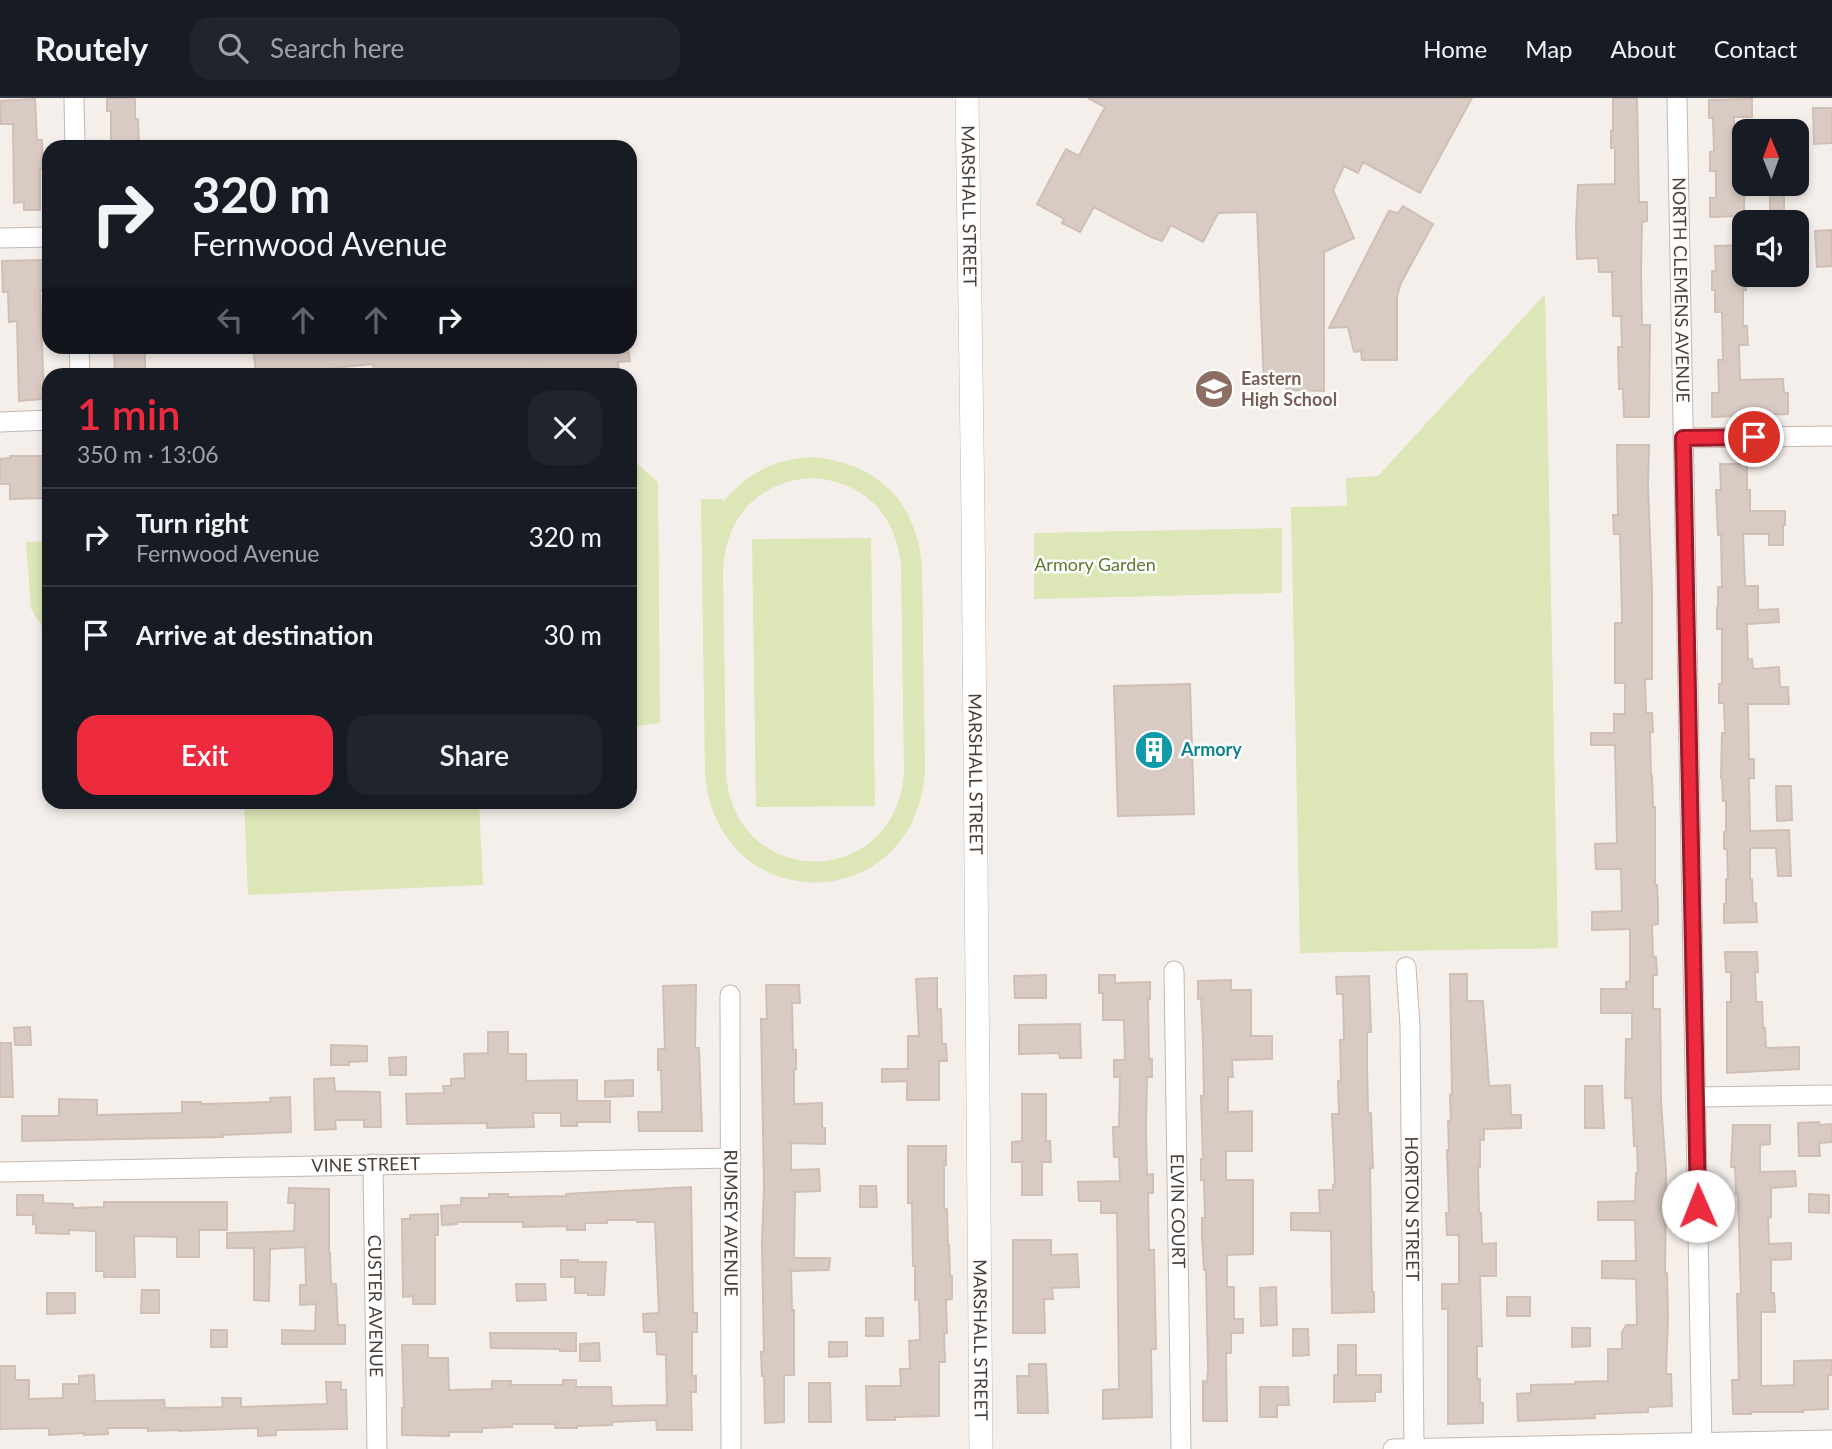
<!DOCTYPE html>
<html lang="en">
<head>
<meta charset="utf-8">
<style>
  body { margin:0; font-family:Lato,sans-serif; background:#20242c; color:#f1f3f6; height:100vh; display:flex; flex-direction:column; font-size:26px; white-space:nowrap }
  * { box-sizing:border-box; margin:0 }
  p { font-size:23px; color:#9ea1a6 }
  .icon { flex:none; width:38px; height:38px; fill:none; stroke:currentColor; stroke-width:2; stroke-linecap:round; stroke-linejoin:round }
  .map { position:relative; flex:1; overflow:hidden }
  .drawer { position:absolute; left:42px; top:270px; width:595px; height:441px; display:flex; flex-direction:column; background:#171b24; border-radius:21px; box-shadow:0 4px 10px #0003 }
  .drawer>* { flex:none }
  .top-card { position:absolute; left:42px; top:42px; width:595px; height:214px; border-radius:21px; box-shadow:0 4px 10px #0003; background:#171b24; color:#f1f3f6; overflow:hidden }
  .needle { width:46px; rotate:359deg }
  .controls { position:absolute; left:1732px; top:21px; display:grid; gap:14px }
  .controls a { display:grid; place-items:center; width:77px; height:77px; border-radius:14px; background:#171b24; box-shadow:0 4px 10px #0003; font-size:35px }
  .pin { position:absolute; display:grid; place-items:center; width:60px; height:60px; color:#fff; margin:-30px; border:4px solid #fff; border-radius:50%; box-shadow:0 2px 7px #0007 }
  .me { position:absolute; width:77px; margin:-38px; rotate:359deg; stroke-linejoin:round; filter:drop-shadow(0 0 5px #0008) }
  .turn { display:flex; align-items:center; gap:24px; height:147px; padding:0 35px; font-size:32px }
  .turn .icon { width:91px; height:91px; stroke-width:2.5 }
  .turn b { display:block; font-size:49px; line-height:60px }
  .lanes { display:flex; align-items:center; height:66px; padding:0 35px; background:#0003; justify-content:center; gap:35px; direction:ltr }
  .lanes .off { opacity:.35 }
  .round { display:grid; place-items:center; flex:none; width:74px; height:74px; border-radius:21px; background:#20242c }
  .summary { display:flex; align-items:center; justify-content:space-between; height:119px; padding:0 35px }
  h1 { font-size:42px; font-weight:600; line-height:52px; color:#ed2a3e }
  .cta { display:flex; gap:14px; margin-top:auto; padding:14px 35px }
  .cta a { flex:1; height:80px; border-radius:21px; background:#ed2a3e; color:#fff; font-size:28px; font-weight:600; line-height:80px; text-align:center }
  .cta a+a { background:#20242c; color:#f1f3f6 }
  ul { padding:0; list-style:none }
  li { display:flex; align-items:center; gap:21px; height:98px; padding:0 35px; border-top:2px solid #363941 }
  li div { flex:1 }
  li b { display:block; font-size:26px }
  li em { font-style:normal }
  header { display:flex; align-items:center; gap:42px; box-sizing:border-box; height:98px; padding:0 35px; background:#171b24; border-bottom:2px solid #363941 }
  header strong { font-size:33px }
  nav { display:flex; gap:38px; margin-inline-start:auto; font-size:24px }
  .search { width:490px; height:63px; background:#20242c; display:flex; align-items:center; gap:18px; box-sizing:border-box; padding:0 24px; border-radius:21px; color:#9ea1a6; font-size:26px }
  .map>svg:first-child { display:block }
  .green { fill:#dde6b7; fill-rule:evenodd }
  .building { fill:#d9cbc4; stroke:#d0bfb5; stroke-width:2 }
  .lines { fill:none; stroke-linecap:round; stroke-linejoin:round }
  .minor-casing { stroke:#c3b8b1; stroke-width:21 }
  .tertiary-casing { stroke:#c3b8b1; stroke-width:24 }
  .minor { stroke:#fff; stroke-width:19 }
  .tertiary { stroke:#fff; stroke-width:23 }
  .route-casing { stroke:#9a1b28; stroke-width:18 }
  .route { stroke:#ed2a3e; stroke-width:12 }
  .labels { text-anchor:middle; stroke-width:5; stroke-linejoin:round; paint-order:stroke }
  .street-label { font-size:18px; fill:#493f39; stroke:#fff }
  .education-label { font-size:18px; font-weight:bold; fill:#785e54; stroke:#fff; text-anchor:start }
  .park-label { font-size:18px; fill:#5d782f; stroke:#fff }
  .culture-label { font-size:18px; font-weight:bold; fill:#0d838f; stroke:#fff; text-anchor:start }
</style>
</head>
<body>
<header>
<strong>Routely</strong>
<div class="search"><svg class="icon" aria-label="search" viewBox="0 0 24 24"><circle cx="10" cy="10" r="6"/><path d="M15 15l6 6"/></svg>Search here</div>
<nav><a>Home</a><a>Map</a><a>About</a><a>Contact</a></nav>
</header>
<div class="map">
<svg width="1832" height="1351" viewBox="0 0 1832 1351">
  <rect width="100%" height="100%" fill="#f5efeb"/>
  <!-- green -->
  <path class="green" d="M1545 196 1558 850 1300 855 1291 409 1347 408 1346 380 1378 378Z
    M811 359C876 364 916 402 922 468L925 674C914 821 717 821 705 676L701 401H722L723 404C748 375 772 362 811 359ZM811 380C864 383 896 416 901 468L904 674C896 793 735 793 726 676L723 470C727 417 759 384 811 380Z
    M630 362H633L658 384 660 625 630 629Z
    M1282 430V495L1034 501V435Z
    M871 440 875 708 756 709 752 441Z
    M49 443V539L31 511 26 444Z
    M244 704H479L483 787 248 797Z"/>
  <!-- building -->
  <path class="building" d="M107 0H135V21H138L139 44 126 45V49H111V13H107Z
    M1088 0H1472L1420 95 1363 64 1358 75 1344 68 1333 92 1354 140 1324 154V293L1287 292 1286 288H1264L1257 114 1218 115 1203 144 1171 127 1162 143 1151 139 1094 109 1080 134 1062 125 1064 121 1037 106 1066 51 1079 58 1105 9Z
    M1613 0H1637L1639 104H1647V123L1642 124 1641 173 1642 227H1650L1649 319H1624L1623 291H1619L1618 249H1622L1621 218H1613L1612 174H1599L1598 160 1577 161 1576 127 1578 87 1615 86V50H1611V33H1613Z
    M35 1 37 42H42L43 71H40V112H24V104L14 105 13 26H1L0 3Z
    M1752 1V19H1734L1735 54H1745L1744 118 1710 119V100H1716V73H1710V54H1714L1713 20H1709V2Z
    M1813 10H1832V45L1814 46Z
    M1770 86H1784V119H1770Z
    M1403 108 1433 126 1401 185 1397 198V262H1362L1361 253 1354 254 1348 229 1329 230 1389 113 1398 115Z
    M1831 132 1832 168 1817 169 1815 133Z
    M1745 147 1746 192H1743V228H1747L1748 247H1739L1740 282 1783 281 1784 295H1788V316L1712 319V295H1719L1718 262H1723L1722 214H1715V192H1712V173H1716L1715 148Z
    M44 162 45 193H40L44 301 19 303 17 223 9 224 8 194H3L2 163Z
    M253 248H628L630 263 618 264 619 276H538L537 270 489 276H374L373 266 271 276H256Z
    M114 253H145V275L115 276Z
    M1617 347H1649L1648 387 1652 492V581H1645L1646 615H1652L1653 634H1650L1651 678H1652L1653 709H1655V787H1657L1658 806V826L1652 827 1653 859H1656L1657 877H1653V911H1660L1661 1004 1666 1074 1665 1175H1667L1668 1220 1666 1276H1671L1672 1308 1648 1309V1314L1594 1316 1595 1320 1518 1323 1517 1296 1531 1295V1287L1575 1286V1284L1608 1283V1251H1622V1234L1626 1227H1637L1636 1181 1602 1180V1163H1636L1635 1122H1598V1104L1635 1103 1636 1075H1638L1637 1048H1634L1632 1000H1625L1626 941H1632V915H1601V891H1626V884L1630 883V831L1592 832V814L1622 813 1621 771H1596L1595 746 1617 745 1615 647H1591V635H1614V616H1625V585H1615V525H1622V517L1620 436H1614L1613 417H1618Z
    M10 358H49V400L10 401V386H0V361L10 360Z
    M1720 366H1747V392H1750V413H1785V427H1783V447H1769V436H1743L1745 488H1758V512L1778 511 1779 524 1747 526 1748 562 1752 561 1753 571 1779 569 1780 589H1788L1789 606H1748L1749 661H1754V680H1749L1750 733 1789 732 1791 778H1778L1776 750H1750V781H1752L1753 806 1756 805 1757 824 1724 825V806H1726V781H1728L1727 751H1724V734L1726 733V703H1723L1722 680H1721L1722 635H1725L1724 605H1719V586H1722V531H1717V510H1718V489H1722L1721 437H1718L1716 392H1721Z
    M1190 586 1194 716 1118 718 1114 588Z
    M1776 688H1791L1792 722 1777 723Z
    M1725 854H1757L1758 874H1755L1756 904H1762L1763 930H1765L1766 950 1799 949V971L1727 975V904H1731V874H1726Z
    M1450 876H1467V903H1483L1489 988 1510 987 1511 1017H1521V1030L1484 1031V1042H1480V1069H1478L1479 1115H1481L1482 1146 1496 1145V1178H1480L1482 1248H1477V1281H1480V1305H1483V1325L1448 1326V1211H1442V1186H1459V1137H1447L1446 1115H1449L1447 1052H1449L1448 1023H1451L1450 997 1452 996Z
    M1046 877V900H1015L1014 878Z
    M1099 877H1115V885L1150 884V901H1148L1149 961H1152V979H1147L1146 1030 1147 1077 1153 1076V1095H1148L1149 1152H1154L1156 1251H1151L1152 1319 1103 1321V1292L1119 1291 1117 1115H1101V1103H1079L1078 1084 1120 1083 1119 1059H1114L1113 1029H1119L1120 979H1114V962H1125L1124 922H1103V895H1099Z
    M1369 878 1371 934H1367V966L1368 1015H1371L1372 1047 1373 1070H1370L1372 1194H1374V1214L1332 1215 1331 1133 1291 1132V1115H1320L1319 1092H1333V1087L1335 1086 1332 1016H1339L1338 983H1341L1340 942H1344L1343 896H1337L1336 879Z
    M937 880V912L941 911 942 946H946L947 963H939V1002H907V983L882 984V971H908V938H919L916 881Z
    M1231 882V892H1251V938H1272V961L1232 962 1233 979H1228V1014L1252 1013V1053H1226V1082H1253V1156L1227 1157V1189H1234V1221H1243V1235H1231V1255H1226L1227 1323H1203V1283L1207 1284 1208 1271 1206 1172H1204L1202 1139V1120H1205L1204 1082H1201V1061H1203L1201 998H1204L1203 943 1201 901H1198V883Z
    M696 887 695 950H699L702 1033H639L638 1014H661L662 1011 661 972H658V951H665L663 888Z
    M766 887H799L800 905H792L793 952H796V971H794V1006L822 1005V1030H825V1046L791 1045V1072L819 1071 820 1093 795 1094 794 1160H830L829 1172 791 1173 792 1212H794V1277H784V1324L765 1325 764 1278H762L761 1254H764L762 1145 764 1089 761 921H767Z
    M1080 926 1081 960H1060L1059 955 1019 956V927Z
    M30 929 31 947H15L14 930Z
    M488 934H508V956H526V983L577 982V1003H610V1024H577V1028H561V1015H533L534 1029 487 1030V1025L407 1026 406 996 444 995 443 988H451V981L465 980 464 956 488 955Z
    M0 945H11L13 999H0Z
    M331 947 367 948V963L349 964V967H331Z
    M406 959V977H390L389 960Z
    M334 980 335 993 380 994 381 1029H364V1022H335L336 1031 315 1032 314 981Z
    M633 982V998L605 999V983Z
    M1585 988H1602L1604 1030H1585Z
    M1022 996H1046V1043H1050L1051 1064H1042V1097H1022V1064H1012V1044L1022 1043Z
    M290 999 291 1034 223 1037V1039L22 1043V1018H59V1001L97 1002V1017L182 1015V1004H201V1006L271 1004 270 1000Z
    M1819 1024V1027L1832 1026V1044L1819 1045 1820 1058H1799L1798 1025Z
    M1733 1027H1770V1046L1760 1047V1074L1795 1073 1796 1088 1771 1090V1119L1768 1120 1769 1146 1791 1145V1161L1771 1162V1195H1774L1775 1214H1761V1288L1794 1287V1263L1832 1262V1277H1828V1311L1803 1312V1314H1751V1316H1733L1732 1282H1739L1737 1196H1741L1738 1096H1736L1735 1069H1731Z
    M908 1048H946V1067H944V1111H947L948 1147H949L950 1178H952V1201L946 1202 947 1235H944L945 1264H939V1318L895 1319V1322H867L866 1288H901L900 1271H910L909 1243 920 1242 919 1202H915V1168H913L912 1105H908Z
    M860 1088H876L877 1109H860Z
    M691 1089 693 1215H697V1234H692V1278H696V1294H691L692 1332H657L656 1322 612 1324V1327L577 1328V1330H555V1326H512V1329L482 1330V1334H449V1338L402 1337V1310H404L402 1247H428V1260H448L449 1292 492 1291V1283H511V1287H563V1282H576V1289H611L612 1308 667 1307 666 1257 657 1256 656 1234H644L643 1216 659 1215 655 1124H637V1122H607V1125H585V1132H567V1128L523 1129V1124H457V1126L442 1127 441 1108 461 1107V1100H489V1096H508V1099L566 1098V1096Z
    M289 1090 329 1091V1155H330L331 1186H336L338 1227H345V1246H282V1232L315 1233 316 1206 300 1207V1187H306L305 1149 270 1151 269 1203 254 1202V1150H227V1135L294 1133 295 1105H288Z
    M1809 1096 1829 1097V1115L1809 1114Z
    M17 1097H43V1105L73 1106V1110L104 1109V1104H227V1132H199V1159H177V1139L134 1138 135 1179H104V1173H96V1133L69 1132V1136L36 1135V1126H33V1117H17Z
    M438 1116V1137H435V1206H413V1198L403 1199 402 1121H410V1117Z
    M1013 1142H1051V1157L1077 1156 1079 1189 1052 1190 1053 1201H1044L1045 1235H1013Z
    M561 1162H578V1164H606L604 1197H588V1195H575V1179H561Z
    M516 1186H545L546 1202 517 1203Z
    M1276 1189 1277 1227 1261 1228 1260 1190Z
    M142 1192H159V1215H141Z
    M47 1195H75V1215L47 1216Z
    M1507 1199H1530V1218H1507Z
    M866 1220H883V1238H866Z
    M1572 1230H1590V1248L1572 1249Z
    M1293 1231H1308L1309 1257 1293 1258Z
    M211 1232H227V1249H211Z
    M490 1235H576V1253H560V1251L491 1250Z
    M829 1244H847V1258L829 1259Z
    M599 1245 600 1263H580V1246Z
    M1338 1247H1356V1277H1381V1294H1375V1303L1334 1304V1277H1338Z
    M1029 1266H1046L1048 1315H1018L1017 1278H1029Z
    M0 1268H15V1282H29V1301L63 1300V1286H79V1278L94 1277 95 1303 164 1302 165 1310 223 1309 222 1300H241V1309L327 1306 326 1284H341V1292H346L347 1331 276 1332V1337L258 1338V1330L179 1333V1332L148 1333V1330H107L108 1336 84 1337V1335L49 1337V1330L0 1331Z
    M809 1285H830L831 1324H809Z
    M1260 1289H1288L1289 1307H1277V1319H1260Z"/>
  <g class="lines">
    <!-- minor casing -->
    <g class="minor-casing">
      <g id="minor">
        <path d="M74 0 75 49"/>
        <path id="s1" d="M1677 0 1702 1351"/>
        <path d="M0 140 49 139"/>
        <path d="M79 248 80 276"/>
        <path d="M0 324 49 322"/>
        <path d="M1683 340 1832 338"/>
        <path id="s2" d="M1406 869 1410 928 1414 1351"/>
        <path id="s3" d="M1174 873 1181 1351"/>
        <path id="s4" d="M730 897 731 1351"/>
        <path d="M1696 999 1832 997"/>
        <path id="s5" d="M373 1066 377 1351"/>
        <path id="s6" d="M0 1074 731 1060"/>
        <path d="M1393 1351 1832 1342"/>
      </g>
    </g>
    <!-- tertiary casing -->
    <g class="tertiary-casing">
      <g id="tertiary">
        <path id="s7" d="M967 0 973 414 981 1351"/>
      </g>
    </g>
    <!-- minor -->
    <use href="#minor" class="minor"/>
    <!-- tertiary -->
    <use href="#tertiary" class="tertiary"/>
  </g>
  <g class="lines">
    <!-- route casing -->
    <g class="route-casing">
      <path id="route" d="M1698 1108 1683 340 1754 339"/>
    </g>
    <!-- route -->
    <use href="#route" class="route"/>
  </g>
  <!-- icons -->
  <defs>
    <g id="school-disc" transform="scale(2.0125)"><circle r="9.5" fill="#8d6e63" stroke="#fff"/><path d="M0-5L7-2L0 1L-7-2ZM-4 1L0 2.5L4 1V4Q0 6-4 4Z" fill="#fff"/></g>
    <g id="building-disc" transform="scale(2.0125)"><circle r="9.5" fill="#0f9aa8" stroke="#fff"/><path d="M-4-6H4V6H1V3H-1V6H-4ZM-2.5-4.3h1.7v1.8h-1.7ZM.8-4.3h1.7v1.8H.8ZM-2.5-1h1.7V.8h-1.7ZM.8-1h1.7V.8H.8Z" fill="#fff"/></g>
  </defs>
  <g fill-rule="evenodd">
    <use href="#school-disc" x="1214" y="291"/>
    <use href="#building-disc" x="1154" y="652"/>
  </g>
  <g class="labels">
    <!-- street labels -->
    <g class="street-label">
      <text dy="6" stroke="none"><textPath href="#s7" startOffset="108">MARSHALL STREET</textPath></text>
      <text dy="6" stroke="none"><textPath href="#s1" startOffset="192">NORTH CLEMENS AVENUE</textPath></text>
      <text dy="6" stroke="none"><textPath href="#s7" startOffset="676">MARSHALL STREET</textPath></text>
      <text dy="6" stroke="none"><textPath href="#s6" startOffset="366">VINE STREET</textPath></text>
      <text dy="6" stroke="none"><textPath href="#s2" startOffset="242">HORTON STREET</textPath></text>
      <text dy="6" stroke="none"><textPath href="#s3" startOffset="240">ELVIN COURT</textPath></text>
      <text dy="6" stroke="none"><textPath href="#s4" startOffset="228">RUMSEY AVENUE</textPath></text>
      <text dy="6" stroke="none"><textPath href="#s5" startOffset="142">CUSTER AVENUE</textPath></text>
      <text dy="6" stroke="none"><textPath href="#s7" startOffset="1242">MARSHALL STREET</textPath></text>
    </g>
    <!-- education labels -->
    <g class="education-label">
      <text x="1241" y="287">Eastern<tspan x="1241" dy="21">High School</tspan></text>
    </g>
    <!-- park labels -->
    <g class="park-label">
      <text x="1095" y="473">Armory Garden</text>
    </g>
    <!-- culture labels -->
    <g class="culture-label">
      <text x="1181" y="658">Armory</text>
    </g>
  </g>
</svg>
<div class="controls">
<a><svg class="needle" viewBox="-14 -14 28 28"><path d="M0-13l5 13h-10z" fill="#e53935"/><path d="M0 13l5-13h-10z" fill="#9ea1a6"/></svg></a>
<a><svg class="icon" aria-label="sound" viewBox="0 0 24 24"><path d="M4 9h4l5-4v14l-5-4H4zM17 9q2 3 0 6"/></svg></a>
</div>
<div class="pin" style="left:1754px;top:339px;background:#d93025"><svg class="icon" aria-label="arrive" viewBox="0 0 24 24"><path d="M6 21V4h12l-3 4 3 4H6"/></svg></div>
<svg class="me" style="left:1698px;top:1108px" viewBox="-20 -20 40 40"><circle r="19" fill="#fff"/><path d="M0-13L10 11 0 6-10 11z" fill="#ed2a3e"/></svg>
<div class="top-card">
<div class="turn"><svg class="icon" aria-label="right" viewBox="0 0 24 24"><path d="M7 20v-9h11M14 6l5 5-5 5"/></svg><div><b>320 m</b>Fernwood Avenue</div></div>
<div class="lanes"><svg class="icon off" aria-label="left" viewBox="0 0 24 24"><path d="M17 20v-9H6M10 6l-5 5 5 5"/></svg><svg class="icon off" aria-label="ahead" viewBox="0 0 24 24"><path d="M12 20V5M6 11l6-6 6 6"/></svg><svg class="icon off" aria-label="ahead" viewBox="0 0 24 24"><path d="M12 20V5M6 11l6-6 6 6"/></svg><svg class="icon" aria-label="right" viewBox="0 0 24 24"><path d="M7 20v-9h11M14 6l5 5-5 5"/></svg></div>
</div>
<section class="drawer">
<div class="summary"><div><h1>1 min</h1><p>350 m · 13:06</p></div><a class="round"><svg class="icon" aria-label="close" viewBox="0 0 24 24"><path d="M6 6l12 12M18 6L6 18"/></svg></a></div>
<ul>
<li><svg class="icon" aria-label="right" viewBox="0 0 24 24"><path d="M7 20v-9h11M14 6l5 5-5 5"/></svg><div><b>Turn right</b><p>Fernwood Avenue</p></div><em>320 m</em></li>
<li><svg class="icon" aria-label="arrive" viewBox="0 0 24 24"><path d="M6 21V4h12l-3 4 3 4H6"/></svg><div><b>Arrive at destination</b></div><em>30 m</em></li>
</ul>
<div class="cta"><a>Exit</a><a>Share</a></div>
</section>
</div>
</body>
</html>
